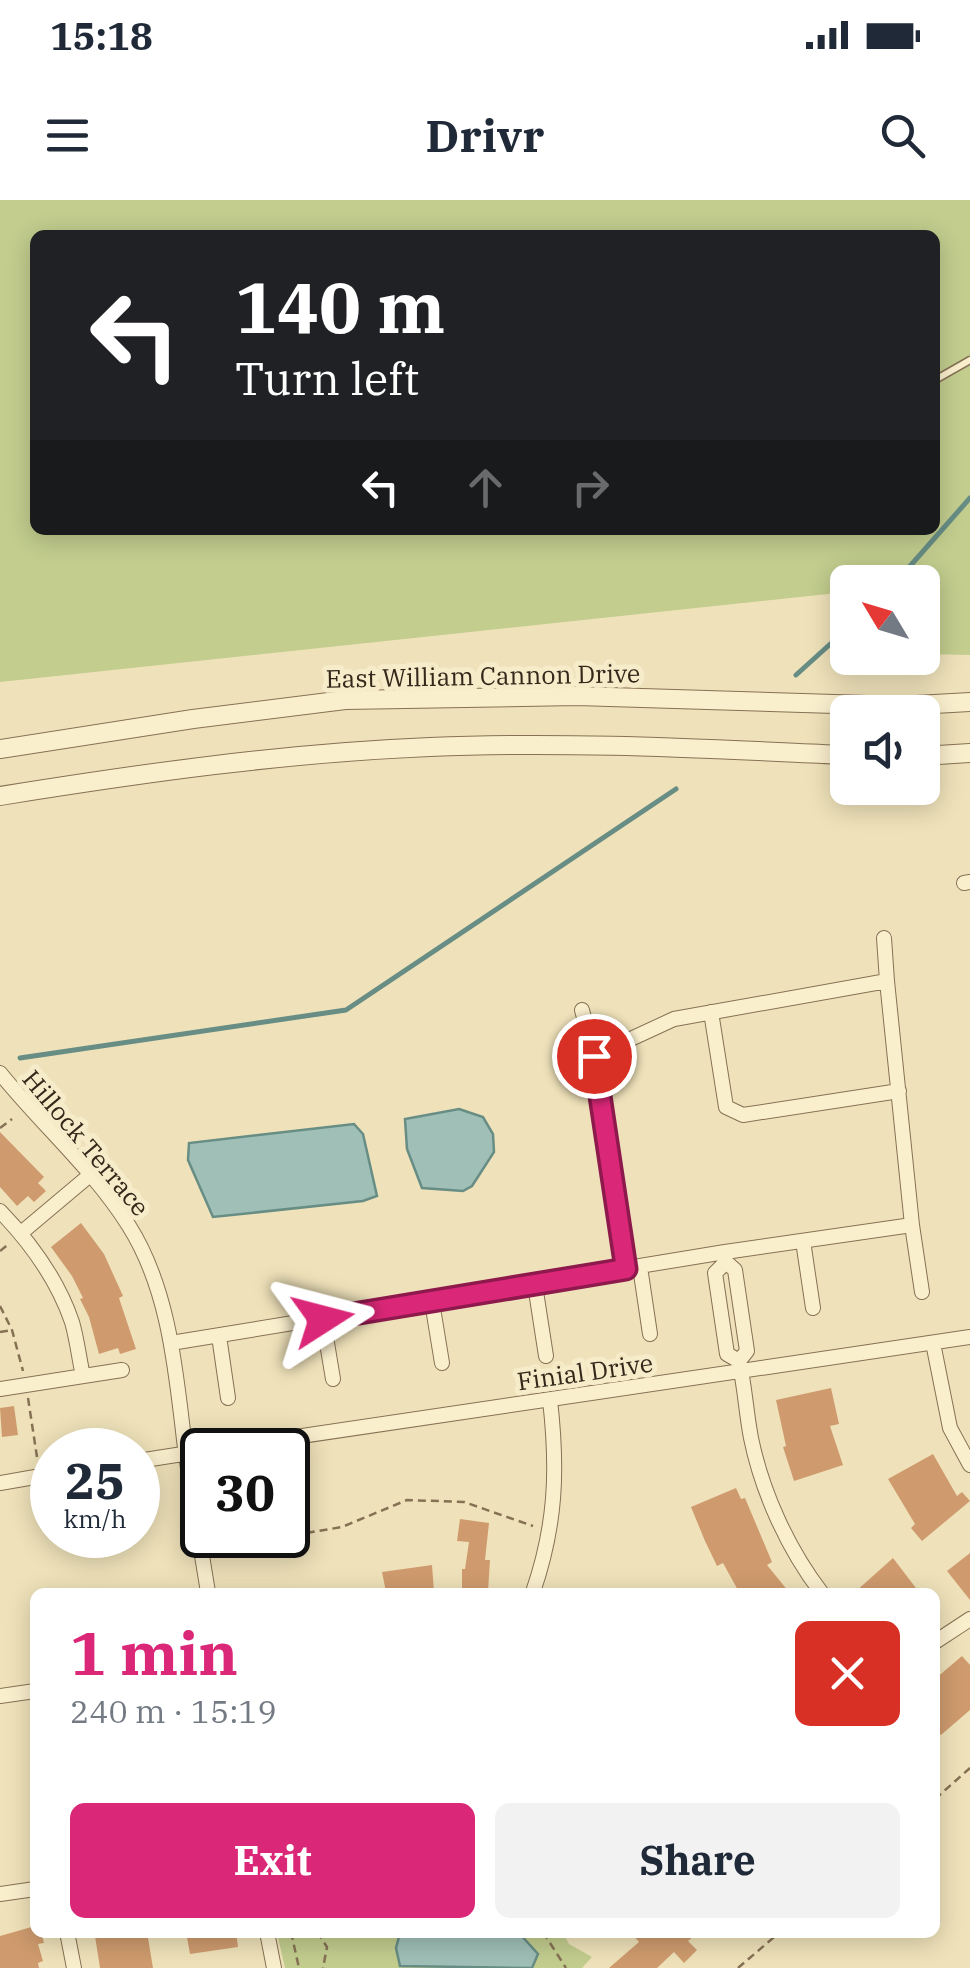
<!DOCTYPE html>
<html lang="en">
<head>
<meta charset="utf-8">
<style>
  body { margin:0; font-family:"IBM Plex Serif",serif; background:#f2f2f3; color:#1f2937; height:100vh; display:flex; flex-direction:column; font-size:38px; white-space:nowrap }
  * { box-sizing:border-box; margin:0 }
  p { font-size:32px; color:#747a83 }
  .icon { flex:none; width:55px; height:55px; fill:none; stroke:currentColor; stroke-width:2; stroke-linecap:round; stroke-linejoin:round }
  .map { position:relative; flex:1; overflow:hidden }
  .panel { position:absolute; left:30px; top:1388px; width:910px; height:350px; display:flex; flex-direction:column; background:#fff; border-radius:15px; box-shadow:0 5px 25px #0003 }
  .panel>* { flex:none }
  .top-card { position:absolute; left:30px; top:30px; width:910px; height:305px; border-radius:15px; box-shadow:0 5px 25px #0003; background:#202124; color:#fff; overflow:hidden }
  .needle { width:65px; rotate:308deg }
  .fabs { position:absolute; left:830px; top:365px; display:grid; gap:20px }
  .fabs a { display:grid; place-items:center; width:110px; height:110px; border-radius:15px; background:#fff; box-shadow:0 5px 25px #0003; font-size:50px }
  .speed { position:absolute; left:30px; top:1228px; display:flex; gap:20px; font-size:50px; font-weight:700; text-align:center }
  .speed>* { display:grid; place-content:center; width:130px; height:130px; border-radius:50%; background:#fff; box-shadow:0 5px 25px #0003; line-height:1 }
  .speed small { font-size:25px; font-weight:400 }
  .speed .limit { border:5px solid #111; border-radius:15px; background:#fff; color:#111 }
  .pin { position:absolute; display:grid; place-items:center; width:85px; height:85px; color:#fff; margin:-42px; border:5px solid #fff; border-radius:50%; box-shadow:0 2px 10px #0007 }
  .me { position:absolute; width:110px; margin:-55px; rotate:81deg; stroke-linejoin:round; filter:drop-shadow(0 0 8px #0008) }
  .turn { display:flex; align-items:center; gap:35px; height:210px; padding:0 40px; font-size:45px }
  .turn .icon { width:130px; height:130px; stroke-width:2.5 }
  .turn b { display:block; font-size:70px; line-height:85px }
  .lanes { display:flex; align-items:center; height:95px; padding:0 40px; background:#0003; justify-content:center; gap:50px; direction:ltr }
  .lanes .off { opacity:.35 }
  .round { display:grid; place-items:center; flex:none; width:105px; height:105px; border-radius:15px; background:#f2f2f3 }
  .overview { display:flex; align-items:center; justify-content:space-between; height:170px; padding:0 40px }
  h1 { font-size:60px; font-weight:700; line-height:75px; color:#db2777 }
  .button { display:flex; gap:20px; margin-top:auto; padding:20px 40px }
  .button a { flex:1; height:115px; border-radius:15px; background:#db2777; color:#fff; font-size:40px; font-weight:700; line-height:115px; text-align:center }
  .button a+a { background:#f2f2f3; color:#1f2937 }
  .status { display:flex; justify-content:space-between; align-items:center; height:70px; padding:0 50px; background:#fff; direction:ltr }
  .status svg { height:28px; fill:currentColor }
  header { display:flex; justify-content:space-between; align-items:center; height:130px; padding:0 40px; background:#fff; font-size:45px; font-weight:700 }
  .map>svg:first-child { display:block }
  .green { fill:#c2cd8e; fill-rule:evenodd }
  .water { fill:#9fbfb7; stroke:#678d85; stroke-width:2.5 }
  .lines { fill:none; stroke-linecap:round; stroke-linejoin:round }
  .stream { stroke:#678d85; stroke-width:5 }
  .building { fill:#cf9b6e }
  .service-casing { stroke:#867154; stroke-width:9 }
  .minor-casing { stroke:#867154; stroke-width:16 }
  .tertiary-casing { stroke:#867154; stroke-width:20 }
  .path { stroke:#867154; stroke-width:2.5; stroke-dasharray:8 5; stroke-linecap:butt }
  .service { stroke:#faefcd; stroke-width:6 }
  .minor { stroke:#faefcd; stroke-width:14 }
  .tertiary { stroke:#faefcd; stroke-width:18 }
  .route-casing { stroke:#8e194d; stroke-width:25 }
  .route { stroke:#db2777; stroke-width:18 }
  .labels { text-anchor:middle; stroke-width:10; stroke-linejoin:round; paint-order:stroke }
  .street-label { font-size:25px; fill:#34281a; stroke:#f6ecca }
</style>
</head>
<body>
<div class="status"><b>15:18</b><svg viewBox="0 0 49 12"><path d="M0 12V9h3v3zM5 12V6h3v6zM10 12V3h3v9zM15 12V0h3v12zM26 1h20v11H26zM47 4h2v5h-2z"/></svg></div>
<header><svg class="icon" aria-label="menu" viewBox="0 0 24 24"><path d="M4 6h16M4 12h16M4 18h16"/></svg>Drivr<svg class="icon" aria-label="search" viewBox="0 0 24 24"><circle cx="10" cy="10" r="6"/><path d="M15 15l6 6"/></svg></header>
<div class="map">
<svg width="970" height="1768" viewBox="0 0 970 1768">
  <rect width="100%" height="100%" fill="#efe2ba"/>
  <!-- green -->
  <path class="green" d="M0 0H970V455L923 454 922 382H848L847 392 0 482ZM35 35H935V330H35Z
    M277 1733H563L569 1744 592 1757 582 1768H285Z"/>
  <!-- water -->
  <path class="water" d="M459 909 483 917 493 934 494 952 472 986 463 991 422 988 407 949 405 919Z
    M354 924 363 934 377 996 363 1001 213 1017 188 960 189 943Z
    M519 1733 538 1754 532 1768 400 1766 396 1748 400 1733Z"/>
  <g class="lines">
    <!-- stream -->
    <path class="stream" d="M896 382 970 298
      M796 475 848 428
      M20 858 346 810 676 589"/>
  </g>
  <!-- building -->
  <path class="building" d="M0 932 44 977 38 983 46 991 34 1002 28 996 17 1006 0 987Z
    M81 1023 104 1054 123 1096 119 1098 136 1149 120 1154 118 1148 99 1154 89 1117 80 1099 83 1098 72 1076 51 1047Z
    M831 1188 839 1224 830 1226 843 1265 794 1281 783 1247 786 1246 776 1200Z
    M14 1206 18 1235 2 1237 0 1208Z
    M933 1254 957 1296 962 1292 970 1301 922 1341 911 1328 915 1324 888 1279Z
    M736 1288 741 1299 745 1298 772 1362 767 1365 789 1392H739L723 1363 717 1366 705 1341 691 1307Z
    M460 1319 489 1323 485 1360H490L488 1392H462V1369H465L469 1342 457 1341Z
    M970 1353V1400L947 1371Z
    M893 1358 919 1392H855Z
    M432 1365 434 1392H386L382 1372Z
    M962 1456 970 1465V1510L941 1535 935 1529V1479Z
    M35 1726V1732H41L44 1743 38 1744 43 1761 38 1763 39 1768H0V1736Z
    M118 1732H147L153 1768H100L95 1736Z
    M186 1732H236L238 1747 190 1754Z
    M630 1732H699L688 1741 697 1750 684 1763 674 1752 657 1768H609L639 1742Z"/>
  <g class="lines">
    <!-- service casing -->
    <g class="service-casing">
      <path id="service" d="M935 180 970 160"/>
    </g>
    <!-- minor casing -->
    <g class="minor-casing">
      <path id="minor" d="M964 683 970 682
        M884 738 887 781
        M582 810 594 856
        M711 812 726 907 743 915 899 891
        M0 873C42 925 94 970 129 1026 170 1091 176 1174 185 1248 192 1296 200 1344 208 1392
        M0 1011C30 1042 58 1081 72 1122 77 1139 79 1158 83 1176
        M912 1025 922 1092
        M21 1033 90 975
        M803 1041 813 1108
        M726 1062 735 1070 747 1151 739 1161
        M640 1067 650 1134
        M626 1069 594 856 674 819 887 781 912 1025 725 1052 726 1062 715 1073 727 1154 739 1161C745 1187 746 1212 751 1238 762 1292 788 1349 821 1392
        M535 1085 546 1156
        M432 1102 442 1163
        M323 1119 333 1179
        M219 1136 228 1198
        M171 1143 725 1052
        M933 1143 950 1228 970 1265
        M0 1189 122 1170
        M207 1250 970 1137
        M138 1261 202 1251
        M0 1283 52 1274
        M533 1392C556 1325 558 1270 550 1200
        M935 1442 970 1419
        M0 1496 35 1491
        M0 1694 35 1689
        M67 1732 74 1768
        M267 1732 274 1768"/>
    </g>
    <!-- tertiary casing -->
    <g class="tertiary-casing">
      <path id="tertiary" d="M0 549 193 519 345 500 577 496 899 506 970 502
        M922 556 970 553
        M0 596C143 573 285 553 430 547 569 541 708 549 848 555"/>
    </g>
    <!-- path -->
    <path class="path" d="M0 928 12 919
      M0 1051 10 1043
      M0 1106 12 1130 23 1171
      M0 1132 12 1130
      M28 1198 37 1257
      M217 1348 342 1327 407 1300 464 1302 533 1326
      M935 1599 970 1568
      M291 1732 299 1768
      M317 1732 327 1747 323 1768
      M543 1732 566 1768
      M738 1768 780 1732"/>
    <!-- service -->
    <use href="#service" class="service"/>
    <!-- minor -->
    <use href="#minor" class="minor"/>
    <!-- tertiary -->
    <use href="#tertiary" class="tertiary"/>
  </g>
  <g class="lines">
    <!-- route casing -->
    <g class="route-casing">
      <path id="route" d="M323 1119 626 1069 594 856"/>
    </g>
    <!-- route -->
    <use href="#route" class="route"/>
  </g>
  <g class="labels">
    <!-- street labels -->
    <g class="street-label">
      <text transform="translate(483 476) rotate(-1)" y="9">East William Cannon Drive</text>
      <text transform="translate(86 943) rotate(50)" y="9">Hillock Terrace</text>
      <text transform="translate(585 1172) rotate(-8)" y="9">Finial Drive</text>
    </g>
  </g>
</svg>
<div class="fabs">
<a><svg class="needle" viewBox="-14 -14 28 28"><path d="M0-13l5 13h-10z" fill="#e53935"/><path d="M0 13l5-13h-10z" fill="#747a83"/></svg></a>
<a><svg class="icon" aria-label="sound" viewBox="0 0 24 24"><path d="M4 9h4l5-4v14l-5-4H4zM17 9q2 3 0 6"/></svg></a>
</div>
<div class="speed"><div>25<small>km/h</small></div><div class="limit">30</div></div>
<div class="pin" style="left:594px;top:856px;background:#d93025"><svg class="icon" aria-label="arrive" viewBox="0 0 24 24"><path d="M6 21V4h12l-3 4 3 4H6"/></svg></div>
<svg class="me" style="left:323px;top:1119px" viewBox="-20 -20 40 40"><path d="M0-17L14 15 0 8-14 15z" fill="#db2777" stroke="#fff" stroke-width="4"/></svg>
<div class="top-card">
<div class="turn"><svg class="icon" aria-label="left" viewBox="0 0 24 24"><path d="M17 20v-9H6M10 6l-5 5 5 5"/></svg><div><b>140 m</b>Turn left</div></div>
<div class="lanes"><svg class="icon" aria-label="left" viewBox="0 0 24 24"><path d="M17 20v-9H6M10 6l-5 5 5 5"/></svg><svg class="icon off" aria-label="ahead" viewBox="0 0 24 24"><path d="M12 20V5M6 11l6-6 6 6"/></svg><svg class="icon off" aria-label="right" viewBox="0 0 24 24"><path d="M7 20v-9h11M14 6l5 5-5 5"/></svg></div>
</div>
<section class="panel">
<div class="overview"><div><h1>1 min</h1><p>240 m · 15:19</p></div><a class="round" style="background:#d93025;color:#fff"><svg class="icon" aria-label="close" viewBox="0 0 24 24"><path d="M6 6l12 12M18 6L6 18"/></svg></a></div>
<div class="button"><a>Exit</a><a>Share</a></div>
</section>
</div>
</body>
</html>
